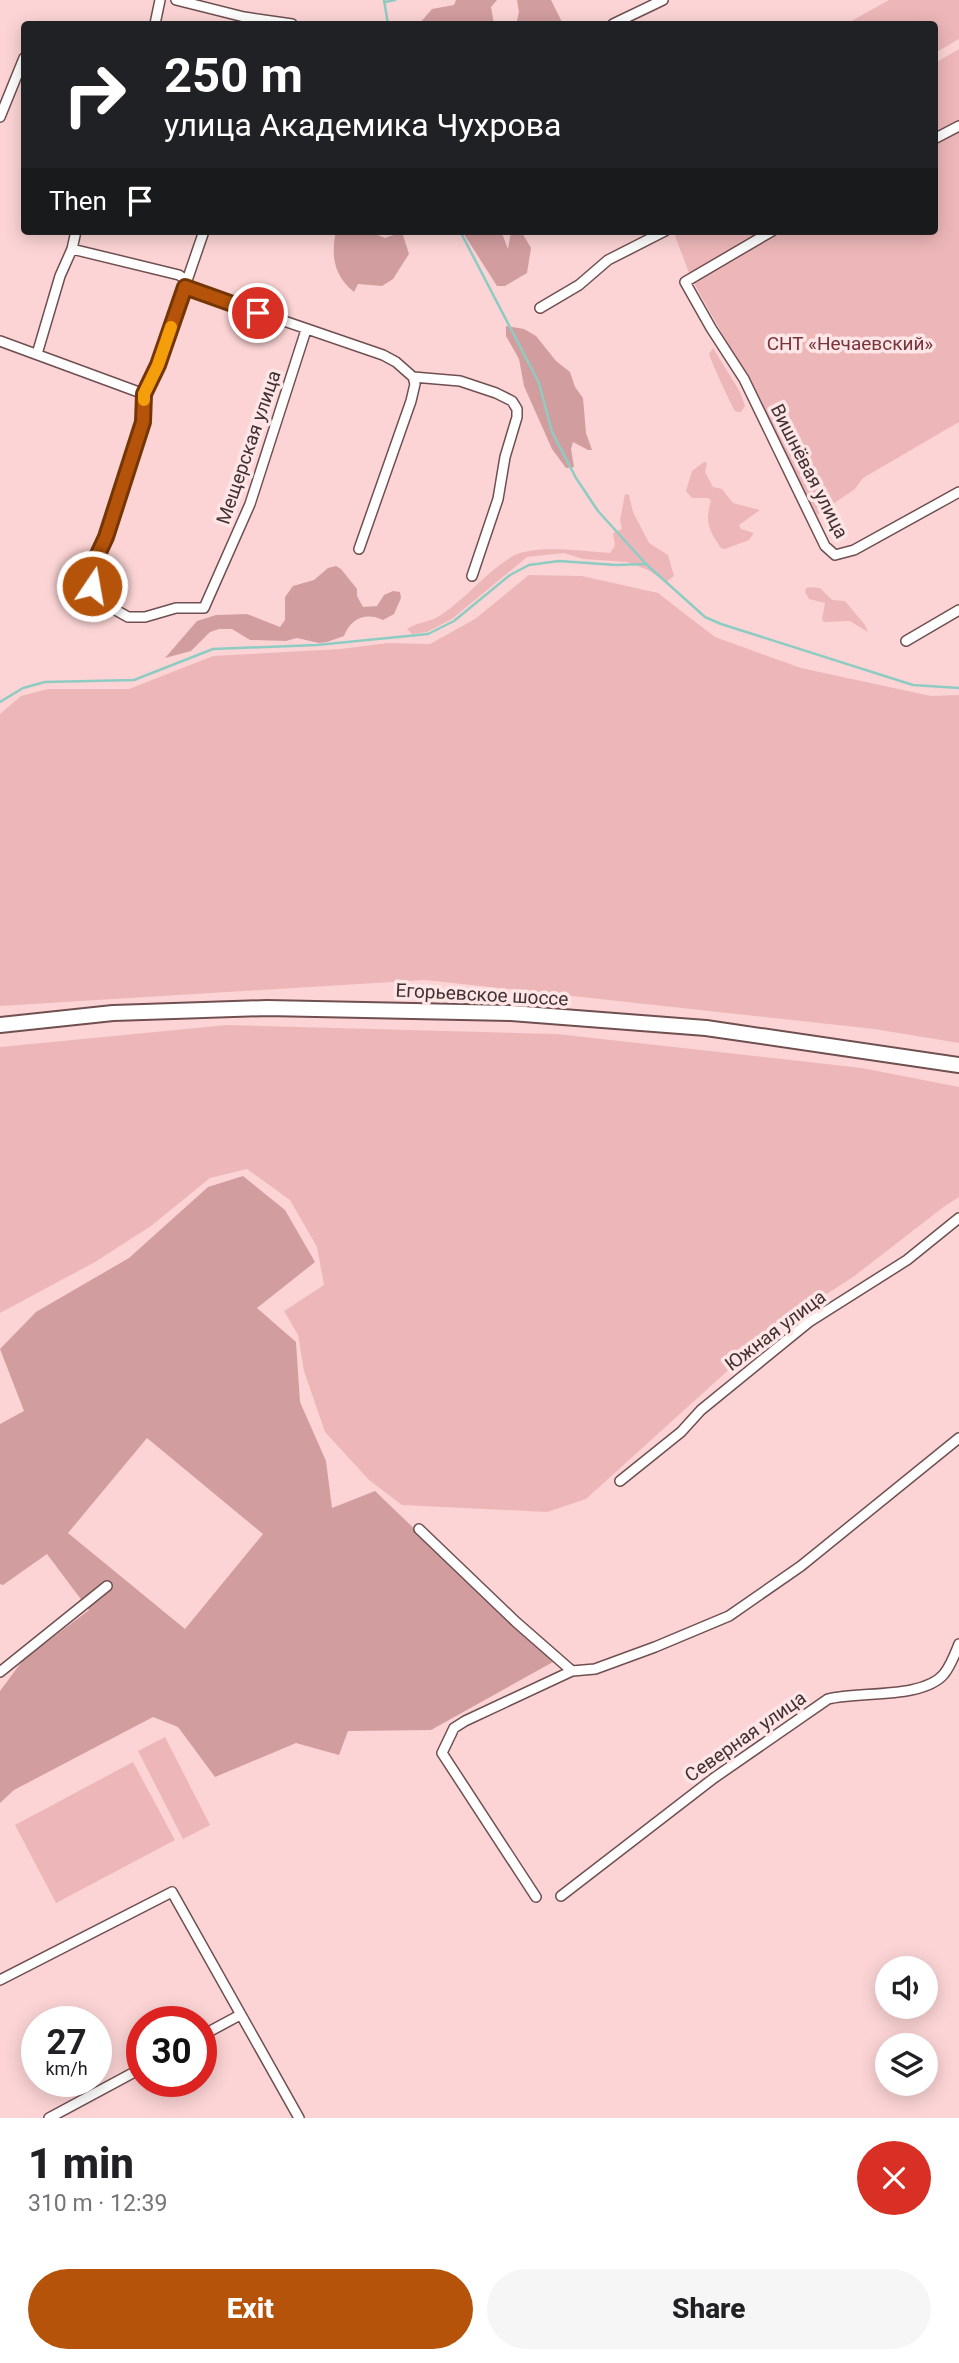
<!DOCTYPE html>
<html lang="en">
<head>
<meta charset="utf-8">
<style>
  body { margin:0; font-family:Roboto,sans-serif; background:#f6f6f6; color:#202124; height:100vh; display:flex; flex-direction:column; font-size:26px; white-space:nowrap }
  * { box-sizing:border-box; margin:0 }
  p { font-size:23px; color:#757577 }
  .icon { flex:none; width:38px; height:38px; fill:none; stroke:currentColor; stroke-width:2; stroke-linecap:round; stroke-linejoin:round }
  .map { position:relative; height:2118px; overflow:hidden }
  .sheet { display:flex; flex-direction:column; background:#fff; flex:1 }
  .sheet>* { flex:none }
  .hud { position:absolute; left:21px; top:21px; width:917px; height:214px; border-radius:7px; box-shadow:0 4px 18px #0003; background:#202124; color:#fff; overflow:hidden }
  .buttons { position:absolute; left:875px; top:1956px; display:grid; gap:14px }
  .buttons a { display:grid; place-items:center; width:63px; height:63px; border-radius:50%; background:#fff; box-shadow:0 4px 18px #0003; font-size:35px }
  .speed { position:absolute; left:21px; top:2006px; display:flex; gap:14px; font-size:35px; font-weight:700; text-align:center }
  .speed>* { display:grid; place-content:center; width:91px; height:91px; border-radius:50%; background:#fff; box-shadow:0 4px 18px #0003; line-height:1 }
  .speed small { font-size:18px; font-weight:400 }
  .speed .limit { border:10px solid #d22; background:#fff; color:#111 }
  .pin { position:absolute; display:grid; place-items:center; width:60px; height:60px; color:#fff; margin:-30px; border:4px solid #fff; border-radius:50%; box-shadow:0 2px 7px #0007 }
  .me { position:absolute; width:77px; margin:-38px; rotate:12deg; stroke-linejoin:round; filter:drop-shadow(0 0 5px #0008) }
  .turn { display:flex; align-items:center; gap:24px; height:147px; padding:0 28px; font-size:32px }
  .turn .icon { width:91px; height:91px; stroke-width:2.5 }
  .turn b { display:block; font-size:49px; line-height:60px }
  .then { display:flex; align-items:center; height:66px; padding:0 28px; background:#0003; gap:14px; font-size:26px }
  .round { display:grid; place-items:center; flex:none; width:74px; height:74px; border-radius:37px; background:#f6f6f6 }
  .head { display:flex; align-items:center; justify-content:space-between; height:119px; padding:0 28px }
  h1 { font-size:42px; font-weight:800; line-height:52px }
  .action { display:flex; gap:14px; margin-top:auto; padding:14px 28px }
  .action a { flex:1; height:80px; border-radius:42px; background:#b45309; color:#fff; font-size:28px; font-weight:800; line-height:80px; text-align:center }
  .action a+a { background:#f6f6f6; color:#202124 }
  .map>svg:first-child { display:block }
  .green { fill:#edb7b9 }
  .forest { fill:#d29d9f; fill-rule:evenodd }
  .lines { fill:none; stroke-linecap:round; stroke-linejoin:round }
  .stream { stroke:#8eccc3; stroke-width:2.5 }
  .minor-casing { stroke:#704f50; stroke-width:12 }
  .primary-casing { stroke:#704f50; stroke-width:18 }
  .minor { stroke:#fff; stroke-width:9 }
  .primary { stroke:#fff; stroke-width:14 }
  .route-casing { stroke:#753606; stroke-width:18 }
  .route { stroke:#b45309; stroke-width:12 }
  .slow { stroke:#f59e0b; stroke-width:12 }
  .labels { text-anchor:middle; stroke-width:7; stroke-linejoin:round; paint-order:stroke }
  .park-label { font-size:19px; fill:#77343b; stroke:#fee5e6 }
  .street-label { font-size:19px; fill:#413132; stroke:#fee5e6 }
</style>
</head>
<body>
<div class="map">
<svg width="959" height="2118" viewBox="0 0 959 2118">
  <rect width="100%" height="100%" fill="#fcd4d5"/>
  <!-- green -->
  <path class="green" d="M889 0H959V39L935 53 934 24H846Z
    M959 49V422L863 478 855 489 817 515 734 355 691 278 675 236 679 234 678 231H934L935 63Z
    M713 348 740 392 745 406 741 412C739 412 737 412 735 411 732 407 711 361 709 354Z
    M704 462 707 463 705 472 713 487 722 489 733 503 760 510 739 525 741 529 754 533 749 540 725 549 721 548C708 529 705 522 711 500L708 498H692L686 491 692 471Z
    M625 494 629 495 633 512 649 543 668 555 674 576 666 582 648 570 627 562 583 559 564 553 527 557 452 619 427 632 412 634 407 629C417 622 431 622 441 615 467 598 486 572 513 556 533 544 586 551 610 553L615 546 613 533 622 529 620 520Z
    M529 575 582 576 658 593 715 637 801 668 931 696 959 695V1043L874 1029 425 980 0 1006V714L21 696 48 689H129L213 656 340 649 388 643 430 644 475 619Z
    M810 587 820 588 832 600 845 601 865 625 868 632 850 621 824 622 822 619 825 603 809 599 805 592 806 588Z
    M227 1025 557 1034 862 1068 959 1087V1197L945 1206 853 1277 777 1326 586 1499 547 1512 402 1505 369 1480 325 1432 304 1371 298 1335 284 1311 324 1285 317 1247 290 1200 247 1169 210 1178 151 1226 95 1262 0 1313V1047Z
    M165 1737 210 1825 183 1839 138 1751Z
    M133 1762 175 1840 56 1903 15 1825Z"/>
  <!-- forest -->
  <path class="forest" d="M456 0H497L491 7 494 24H419L432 9 454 5Z
    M517 0H551L563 24H516L519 12Z
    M336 231 370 232 385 238 402 232 409 254 393 279 382 286 358 284 354 292C333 275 331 255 336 231Z
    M462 231H501L508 249 511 231H521L531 248 527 273 505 286H497Z
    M506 326 524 329 536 336 556 361 570 372 575 387 583 398 586 433 592 450H588L573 442 571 449 574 467 566 468 552 449 524 386 519 359 506 336Z
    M336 566 341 569 357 589V596L363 607 377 606 384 595 393 591 400 592 401 598 394 614 383 620C366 612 351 618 344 636L327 642 319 643 297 638 286 641 250 640 232 629H219L210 632 191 651 165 658 197 621 216 615 247 614 280 627 285 620V597L293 586 314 580 328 568Z
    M243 1176 285 1210 315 1262 257 1308 296 1342 300 1402 326 1461 332 1508 375 1491 553 1662 431 1730 348 1731 339 1755 296 1743 215 1777 178 1727 153 1717 14 1790 0 1803V1691L23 1660 89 1610 47 1554 3 1585 0 1584V1424L24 1411 0 1349 36 1312 129 1258 208 1187ZM147 1438 263 1534 185 1629 68 1533Z"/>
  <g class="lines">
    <!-- stream -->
    <path class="stream" d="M384 0 388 24
      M385 2 395 0
      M460 231 539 383 552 432 576 478 598 511 646 564 705 617 721 624 913 685 959 688
      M0 702 23 688 45 682 134 680 213 649 317 645 428 634 454 621 510 575 529 565 559 561 616 565 645 564"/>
    <!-- minor casing -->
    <g class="minor-casing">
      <path id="minor" d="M176 0 244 17 292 24
        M155 24 160 0
        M613 24 663 0
        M0 117 24 58
        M934 139 959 126
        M204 231 158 365 144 394 143 422 106 537 90 576 92 586 97 593 112 608 128 617H145L176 608H204L250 504 306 330
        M772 231 685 282 711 328 744 379 825 546 835 555 854 550 959 492
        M72 249 179 275 187 281
        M185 287 383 355 396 362 413 377
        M540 308 579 285 608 260 665 231
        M0 341 144 394
        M37 354 60 276 72 249 76 231
        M413 377 460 381 496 393 512 401 517 409V417L505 457 498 499 472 576
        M359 549 411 401 415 384 413 377
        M906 641 959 610
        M620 1481 681 1432 701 1410 809 1322 907 1260 959 1218
        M419 1529 516 1622 572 1671 595 1669 655 1647 729 1616 801 1566 959 1438
        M0 1672 107 1586
        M561 1896 714 1778 828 1699C860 1691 923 1699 944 1674 951 1665 955 1654 959 1644
        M536 1897 442 1753 454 1728 465 1721 572 1671
        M0 1980 172 1892 299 2118
        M201 2036 240 2015
        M49 2118 142 2068"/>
    </g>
    <!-- primary casing -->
    <g class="primary-casing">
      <path id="primary" d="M0 1025 113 1013 267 1008 511 1013 706 1028 959 1065"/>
    </g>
    <!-- minor -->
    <use href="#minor" class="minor"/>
    <!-- primary -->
    <use href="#primary" class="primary"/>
  </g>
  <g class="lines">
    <!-- route casing -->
    <g class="route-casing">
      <path id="route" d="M92 586 90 576 93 565 106 537 143 422 144 394 158 365 185 287 258 313"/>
    </g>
    <!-- route -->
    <use href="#route" class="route"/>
    <!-- slow -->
    <path class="slow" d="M144 400V394L158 365 171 327"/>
  </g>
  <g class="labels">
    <!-- park labels -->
    <g class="park-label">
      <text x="850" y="350">СНТ «Нечаевский»</text>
    </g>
    <!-- street labels -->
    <g class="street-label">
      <text transform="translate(248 447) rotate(-71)" y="7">Мещерская улица</text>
      <text transform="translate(810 471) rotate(63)" y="7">Вишнёвая улица</text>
      <text transform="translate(482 994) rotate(3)" y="7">Егорьевское шоссе</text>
      <text transform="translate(775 1330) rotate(-37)" y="7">Южная улица</text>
      <text transform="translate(745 1736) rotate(-35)" y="7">Северная улица</text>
    </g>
  </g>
</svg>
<div class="buttons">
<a><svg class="icon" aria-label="sound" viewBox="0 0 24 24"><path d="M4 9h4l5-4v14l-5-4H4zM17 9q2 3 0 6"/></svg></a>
<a><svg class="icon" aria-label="layers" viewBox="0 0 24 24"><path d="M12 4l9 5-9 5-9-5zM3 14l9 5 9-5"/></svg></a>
</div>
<div class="speed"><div>27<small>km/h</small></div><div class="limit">30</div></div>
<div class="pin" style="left:258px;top:313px;background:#d93025"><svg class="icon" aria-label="arrive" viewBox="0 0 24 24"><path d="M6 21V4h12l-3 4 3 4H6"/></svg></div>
<svg class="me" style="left:92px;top:586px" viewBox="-20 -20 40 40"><circle r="17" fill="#b45309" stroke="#fff" stroke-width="3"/><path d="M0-11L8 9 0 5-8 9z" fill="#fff"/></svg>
<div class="hud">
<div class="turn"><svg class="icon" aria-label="right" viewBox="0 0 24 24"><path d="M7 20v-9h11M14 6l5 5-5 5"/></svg><div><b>250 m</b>улица Академика Чухрова</div></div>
<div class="then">Then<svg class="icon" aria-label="arrive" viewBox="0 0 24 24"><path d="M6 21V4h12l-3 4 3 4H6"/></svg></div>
</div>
</div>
<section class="sheet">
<div class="head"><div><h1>1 min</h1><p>310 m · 12:39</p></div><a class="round" style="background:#d93025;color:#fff"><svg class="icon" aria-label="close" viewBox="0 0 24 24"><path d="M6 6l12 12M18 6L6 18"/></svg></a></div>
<div class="action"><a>Exit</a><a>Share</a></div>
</section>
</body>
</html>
